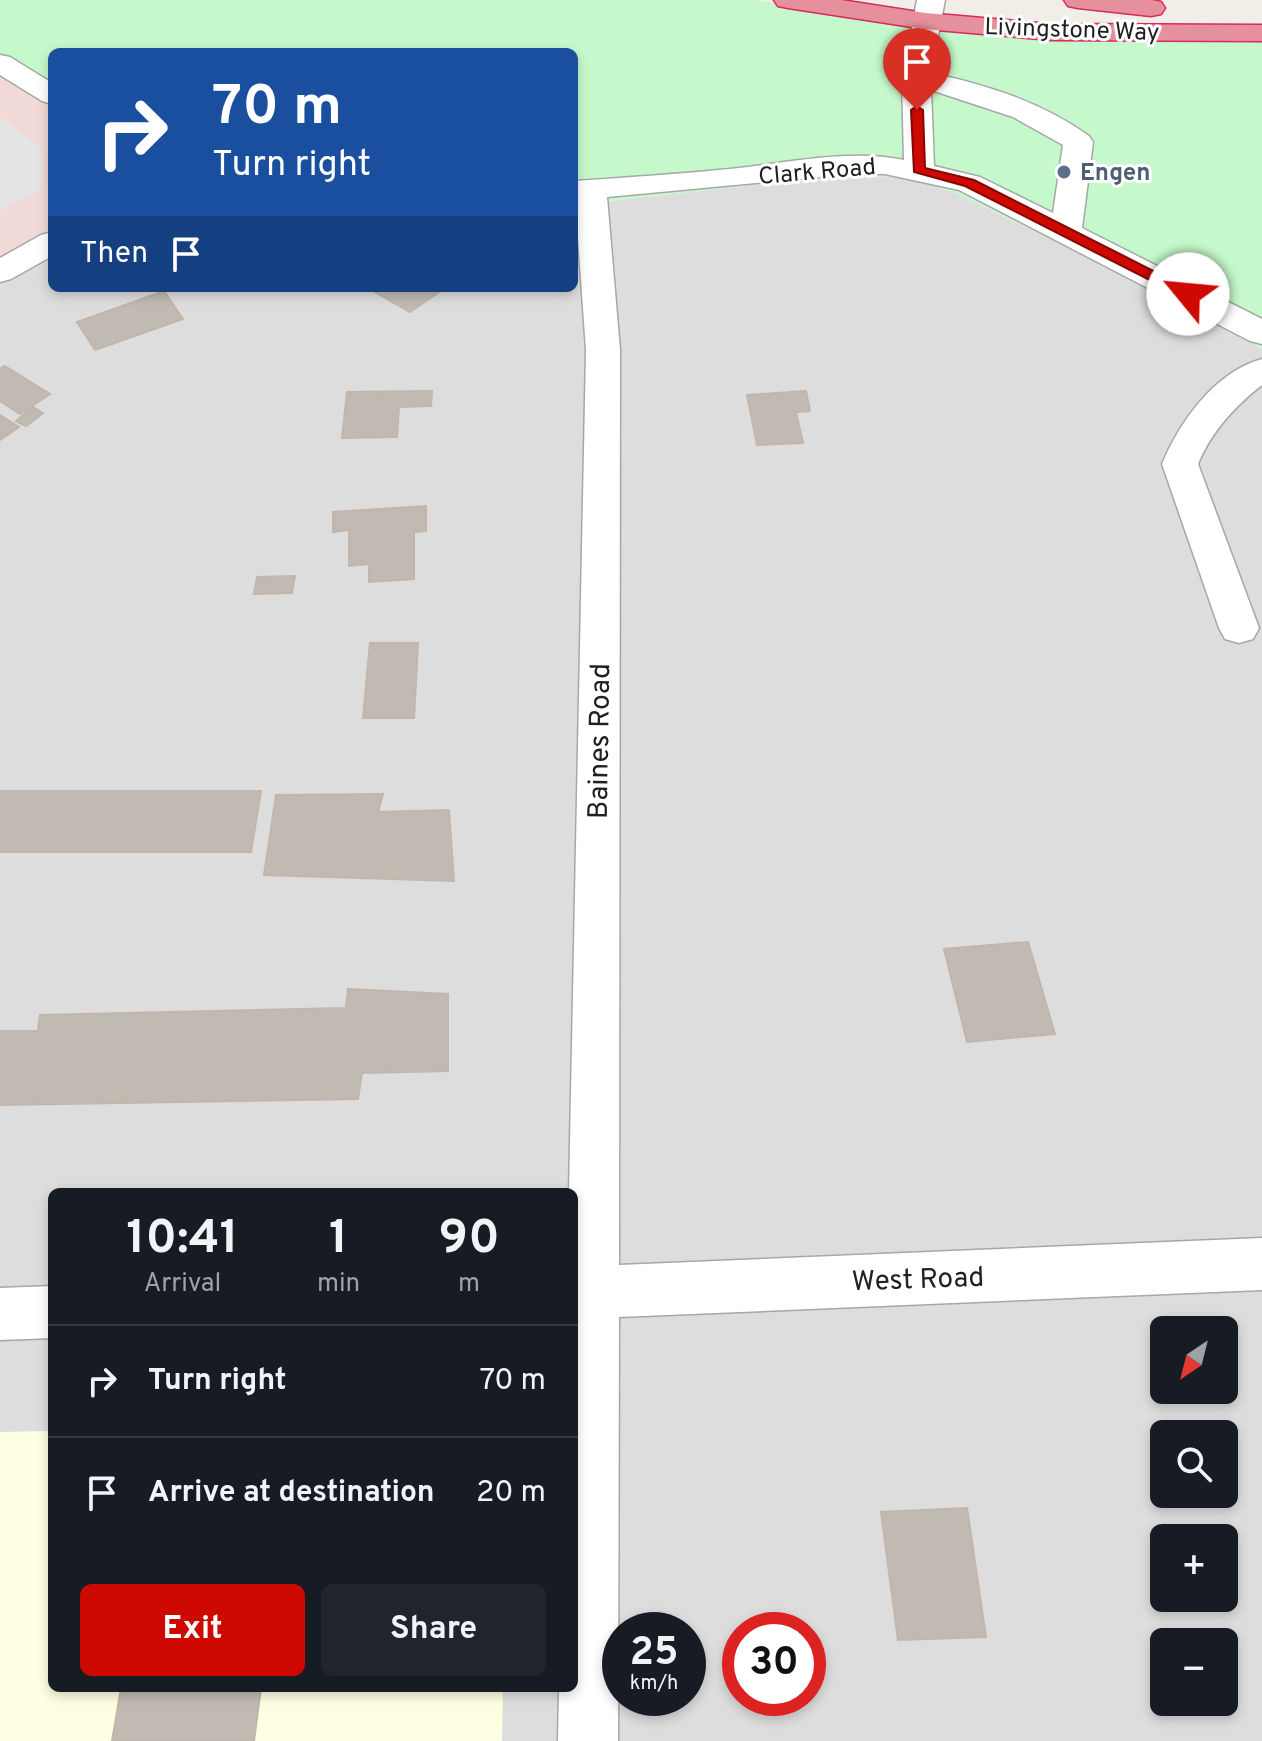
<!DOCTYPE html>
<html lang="en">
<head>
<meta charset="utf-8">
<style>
  body { margin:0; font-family:Overpass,sans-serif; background:#20242c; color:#f1f3f6; height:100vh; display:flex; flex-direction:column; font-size:30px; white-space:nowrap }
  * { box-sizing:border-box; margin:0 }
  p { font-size:26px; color:#9ea1a6 }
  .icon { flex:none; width:44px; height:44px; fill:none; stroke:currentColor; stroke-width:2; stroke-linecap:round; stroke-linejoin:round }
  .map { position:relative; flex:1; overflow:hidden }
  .details { position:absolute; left:48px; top:1188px; width:530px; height:504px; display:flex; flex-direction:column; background:#171b24; border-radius:12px; box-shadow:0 4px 12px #0003 }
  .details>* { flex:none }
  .top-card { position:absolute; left:48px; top:48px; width:530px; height:244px; border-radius:12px; box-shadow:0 4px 12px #0003; background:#1a4fa0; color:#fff; overflow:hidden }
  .needle { width:52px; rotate:215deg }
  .buttons { position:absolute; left:1150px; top:1316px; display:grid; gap:16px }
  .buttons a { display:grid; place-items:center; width:88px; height:88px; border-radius:12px; background:#171b24; box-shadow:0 4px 12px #0003; font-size:40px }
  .speed { position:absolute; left:602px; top:1612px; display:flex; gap:16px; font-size:40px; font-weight:700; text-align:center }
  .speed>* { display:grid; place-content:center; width:104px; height:104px; border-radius:50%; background:#171b24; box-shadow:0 4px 12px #0003; line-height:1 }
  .speed small { font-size:20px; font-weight:400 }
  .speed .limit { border:12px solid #d22; background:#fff; color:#111 }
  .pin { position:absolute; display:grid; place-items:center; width:68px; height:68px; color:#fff; margin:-82px -34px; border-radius:50% 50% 50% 0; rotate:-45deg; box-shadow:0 0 8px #0007 }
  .pin .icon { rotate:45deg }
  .me { position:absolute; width:88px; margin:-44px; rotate:298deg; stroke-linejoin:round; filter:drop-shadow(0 0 6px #0008) }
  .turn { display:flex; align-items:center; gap:28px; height:168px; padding:0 32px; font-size:36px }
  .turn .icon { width:104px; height:104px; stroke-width:2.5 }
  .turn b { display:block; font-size:56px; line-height:68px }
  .then { display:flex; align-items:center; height:76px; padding:0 32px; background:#0003; gap:16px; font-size:30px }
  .eta { display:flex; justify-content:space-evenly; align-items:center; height:136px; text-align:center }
  .eta b { font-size:48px; font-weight:700; line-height:56px }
  .cta { display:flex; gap:16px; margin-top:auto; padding:16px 32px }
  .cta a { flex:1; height:92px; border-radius:12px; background:#ce0902; color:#fff; font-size:32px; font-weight:700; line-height:92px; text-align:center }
  .cta a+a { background:#20242c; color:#f1f3f6 }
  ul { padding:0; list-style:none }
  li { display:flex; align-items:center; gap:24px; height:112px; padding:0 32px; border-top:2px solid #363941 }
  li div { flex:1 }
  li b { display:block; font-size:30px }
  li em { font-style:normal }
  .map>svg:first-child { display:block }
  .residential { fill:#dedddd; fill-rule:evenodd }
  .commercial { fill:#f1d9d7 }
  .education { fill:#feffe2 }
  .park { fill:#c5f9cb }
  .parking { fill:#e4e4e4 }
  .building { fill:#c1bab3; stroke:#c2b5a9; stroke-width:2 }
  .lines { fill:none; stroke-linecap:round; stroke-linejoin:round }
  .minor-casing { stroke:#a7a7a7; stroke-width:3 }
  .highway-casing { stroke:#da295f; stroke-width:3 }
  .minor { fill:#fff; fill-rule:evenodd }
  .highway { fill:#e7909d; fill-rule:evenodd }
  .route { fill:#ce0902; stroke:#860601; stroke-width:2 }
  .service-dot { fill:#5c6f8a; stroke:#fff; stroke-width:3 }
  .labels { text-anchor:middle; stroke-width:6; stroke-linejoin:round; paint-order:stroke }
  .far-street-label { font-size:24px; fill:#202020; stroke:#fff }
  .far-service-label { font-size:24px; font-weight:bold; fill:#4e5e75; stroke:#fff; text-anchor:start }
  .street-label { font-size:28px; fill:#202020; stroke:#fff }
</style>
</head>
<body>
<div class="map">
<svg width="1262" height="1741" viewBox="0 0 1262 1741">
  <rect width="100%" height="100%" fill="#f1eee7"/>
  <!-- residential -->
  <path class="residential" d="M903 176 955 193 1118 272 1262 349V1741H0V273L52 242V288H574V205L781 182ZM52 1192H574V1688H52ZM1164 1330H1224V1390H1164ZM1164 1434H1224V1494H1164ZM1164 1538H1224V1598H1164ZM620 1630H688V1698H620ZM740 1630H808V1698H740ZM1164 1642H1224V1702H1164Z"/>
  <!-- commercial -->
  <path class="commercial" d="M0 63 52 95V242L0 272Z"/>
  <!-- education -->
  <path class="education" d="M52 1431V1688H503L502 1741H0V1432Z"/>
  <!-- park -->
  <path class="park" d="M0 0H756L925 28 1262 36V349L1118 272 955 193 903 176 781 182 574 205V52H52V95L0 63Z"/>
  <!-- parking -->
  <path class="parking" d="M0 117 42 148V188L0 211Z"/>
  <!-- building -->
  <path class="building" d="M368 288H432L439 292 410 312Z
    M164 291 183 319 95 350 77 322Z
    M5 366 50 394 20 414 0 401V369Z
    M432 391 431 406 399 407 397 437 342 438 347 392Z
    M806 391 810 411 796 412 803 443 757 445 747 395Z
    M33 407 43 413 26 426 16 421Z
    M0 415 19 427 0 440Z
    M426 506V531L414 532V579L369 582V564L349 566V530L333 532V512Z
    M295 576 292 593 254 594 257 577Z
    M370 643H418L414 718H363Z
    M0 791H261L251 852H0Z
    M383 794 378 812 449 810 454 881 264 875 276 795Z
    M1028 942 1055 1034 967 1042 944 949Z
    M348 989 448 994V1071L362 1073 358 1099 0 1105V1031H38L40 1015 346 1008Z
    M967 1508 986 1637 898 1640 881 1512Z
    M121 1688H261L254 1741H112Z"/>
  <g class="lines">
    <!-- minor casing -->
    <g class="minor-casing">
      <path id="minor" d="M917 0H945L931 73C987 85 1042 102 1089 136L1093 142 1082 228 1262 319V344L1250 341 959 190 885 174H851L607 197 620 350 619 1265 1262 1238V1290L619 1317 618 1741H558L559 1688H574V1192H569L586 350 574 181C629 177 684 174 739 168 792 162 851 149 904 160L902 79ZM931 90 1013 117 1063 145 1053 213 980 177 934 166Z
        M0 55 10 57 52 83V104L42 101 0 75Z
        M52 232V256L11 279 0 282V258L41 235Z
        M1262 359V385C1235 406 1211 432 1198 464L1259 628 1253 639 1239 643 1225 639 1219 628 1162 464C1180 421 1215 372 1262 359Z
        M52 1286V1338L0 1340V1288Z"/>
    </g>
    <!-- highway casing -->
    <g class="highway-casing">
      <path id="highway" d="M774 0H841L925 13 1051 24 1262 25V41L1051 40 925 29 788 8 778 6Z
        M1064 0H1152L1161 2 1165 8 1161 14 1151 16 1078 8 1068 6Z"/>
    </g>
    <!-- minor -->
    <use href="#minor" class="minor"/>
    <!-- highway -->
    <use href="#highway" class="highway"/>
  </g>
  <!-- route -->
  <path class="route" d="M917 106 923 110 925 168 974 180 1193 291V297H1183L965 186 914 172 911 110Z"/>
  <!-- markers -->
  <circle class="service-dot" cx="1064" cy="172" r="8"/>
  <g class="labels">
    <!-- far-street labels -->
    <g class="far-street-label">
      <text transform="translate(1072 29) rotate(2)" y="8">Livingstone Way</text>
      <text transform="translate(817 171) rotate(-5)" y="8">Clark Road</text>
    </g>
    <!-- far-service labels -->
    <g class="far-service-label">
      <text x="1080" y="180">Engen</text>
    </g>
    <!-- street labels -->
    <g class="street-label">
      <text transform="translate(598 741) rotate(-89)" y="10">Baines Road</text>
      <text transform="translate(918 1278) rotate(-2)" y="10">West Road</text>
    </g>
  </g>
</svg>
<div class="buttons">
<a><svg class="needle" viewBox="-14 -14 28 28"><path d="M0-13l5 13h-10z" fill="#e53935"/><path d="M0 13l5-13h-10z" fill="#9ea1a6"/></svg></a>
<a><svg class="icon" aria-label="search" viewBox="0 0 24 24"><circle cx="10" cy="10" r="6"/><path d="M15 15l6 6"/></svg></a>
<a>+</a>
<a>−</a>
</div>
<div class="speed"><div>25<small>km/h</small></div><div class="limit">30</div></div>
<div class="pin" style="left:917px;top:110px;background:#d93025"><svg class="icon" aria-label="arrive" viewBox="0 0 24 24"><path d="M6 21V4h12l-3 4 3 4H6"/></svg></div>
<svg class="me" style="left:1188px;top:294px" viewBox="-20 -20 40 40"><circle r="19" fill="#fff"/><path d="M0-13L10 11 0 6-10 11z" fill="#ce0902"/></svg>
<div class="top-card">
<div class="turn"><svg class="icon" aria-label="right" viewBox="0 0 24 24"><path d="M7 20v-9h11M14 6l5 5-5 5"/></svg><div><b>70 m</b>Turn right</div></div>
<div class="then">Then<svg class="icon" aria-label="arrive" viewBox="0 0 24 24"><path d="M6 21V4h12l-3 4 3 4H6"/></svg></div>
</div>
<section class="details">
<div class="eta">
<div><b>10:41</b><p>Arrival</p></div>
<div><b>1</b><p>min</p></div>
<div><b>90</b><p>m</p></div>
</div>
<ul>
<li><svg class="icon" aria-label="right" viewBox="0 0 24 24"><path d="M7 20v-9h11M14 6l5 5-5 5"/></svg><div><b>Turn right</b></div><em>70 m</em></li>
<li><svg class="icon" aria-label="arrive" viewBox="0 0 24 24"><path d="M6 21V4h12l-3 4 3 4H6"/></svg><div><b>Arrive at destination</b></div><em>20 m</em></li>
</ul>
<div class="cta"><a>Exit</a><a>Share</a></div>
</section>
</div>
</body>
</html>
